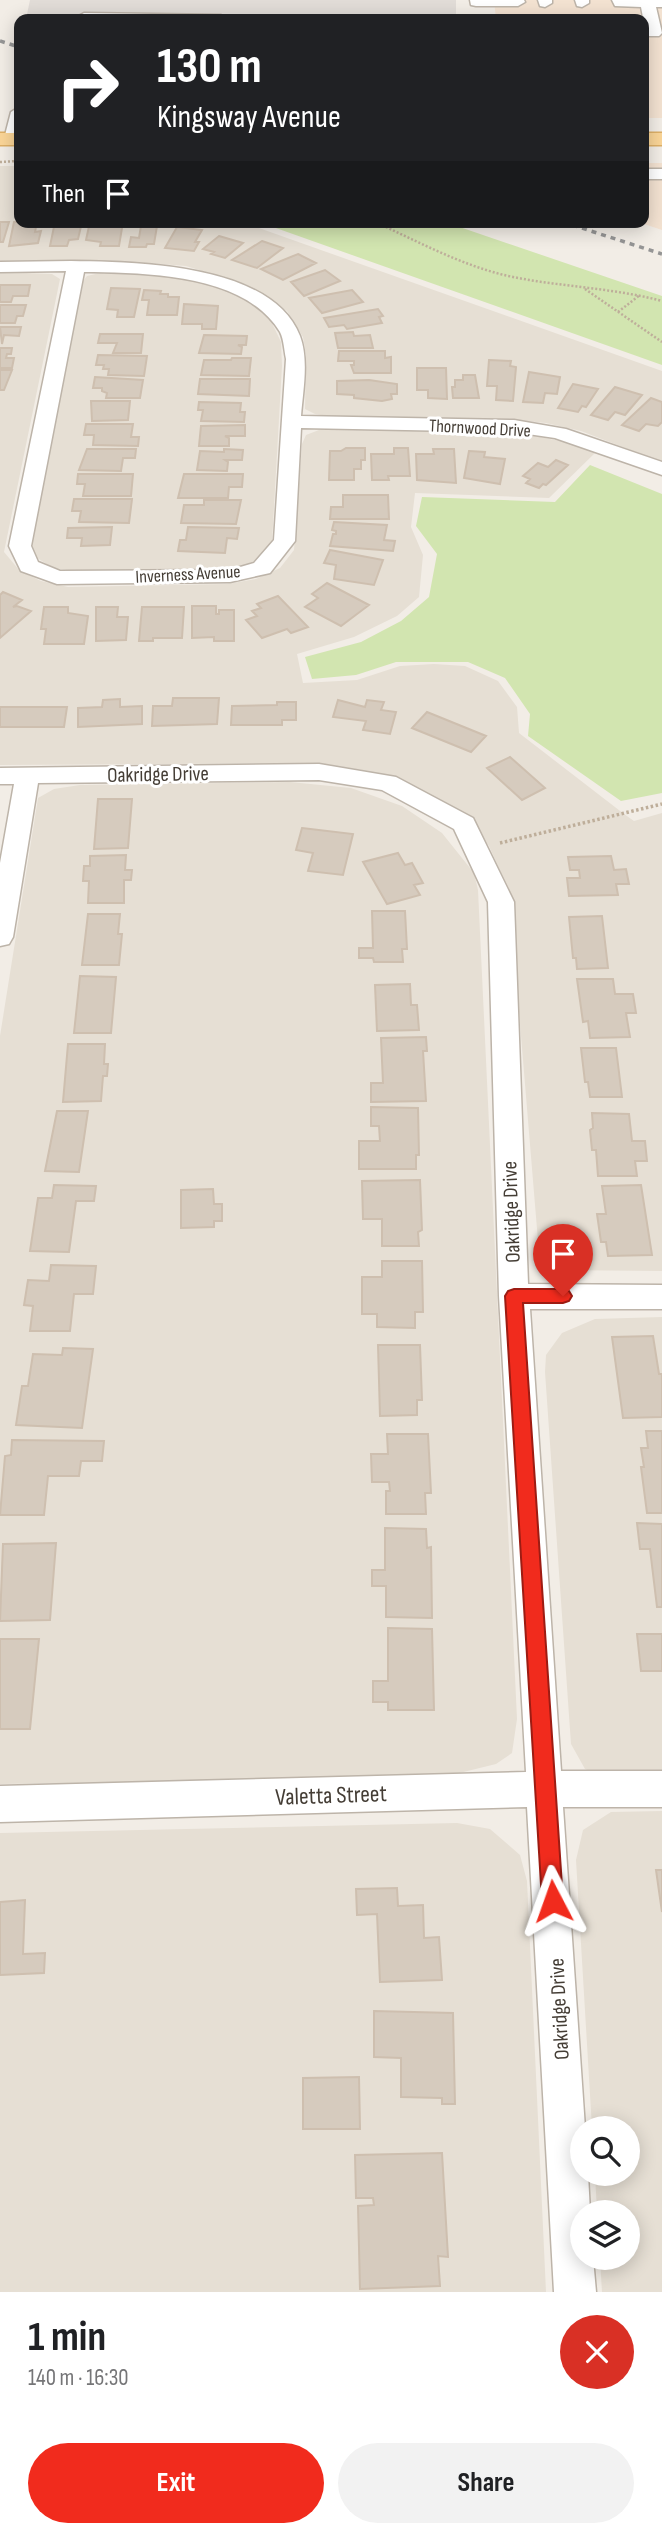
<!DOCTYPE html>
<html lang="en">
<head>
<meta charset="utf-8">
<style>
  body { margin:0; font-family:"Sofia Sans Condensed",sans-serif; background:#f2f2f2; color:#202124; height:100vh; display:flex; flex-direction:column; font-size:26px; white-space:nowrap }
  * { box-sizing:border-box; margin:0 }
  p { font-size:23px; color:#757577 }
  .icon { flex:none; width:38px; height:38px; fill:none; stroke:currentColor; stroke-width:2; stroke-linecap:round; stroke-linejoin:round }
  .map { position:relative; height:2292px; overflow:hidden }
  .drawer { display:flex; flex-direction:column; background:#fff; flex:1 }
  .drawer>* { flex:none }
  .hud { position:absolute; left:14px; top:14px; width:635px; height:214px; border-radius:14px; box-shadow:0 4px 18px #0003; background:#202124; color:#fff; overflow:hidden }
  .controls { position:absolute; left:570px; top:2116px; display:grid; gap:14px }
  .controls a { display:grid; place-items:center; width:70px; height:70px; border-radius:50%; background:#fff; box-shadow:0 4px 18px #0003; font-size:35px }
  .pin { position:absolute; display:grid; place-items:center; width:60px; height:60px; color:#fff; margin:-72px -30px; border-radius:50% 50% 50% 0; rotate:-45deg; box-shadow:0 0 7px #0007 }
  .pin .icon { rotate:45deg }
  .me { position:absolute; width:77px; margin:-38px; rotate:356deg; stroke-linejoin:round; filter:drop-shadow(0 0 5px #0008) }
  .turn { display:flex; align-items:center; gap:24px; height:147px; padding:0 28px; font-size:32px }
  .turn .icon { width:91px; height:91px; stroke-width:2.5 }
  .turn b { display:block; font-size:49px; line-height:60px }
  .then { display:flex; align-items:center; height:66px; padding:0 28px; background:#0003; gap:14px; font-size:26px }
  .round { display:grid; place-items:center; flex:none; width:74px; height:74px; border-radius:37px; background:#f2f2f2 }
  .head { display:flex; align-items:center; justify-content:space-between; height:119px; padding:0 28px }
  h1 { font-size:42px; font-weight:700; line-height:52px }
  .action { display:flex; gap:14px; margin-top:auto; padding:14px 28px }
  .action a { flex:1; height:80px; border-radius:42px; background:#f12b1d; color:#fff; font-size:28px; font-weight:700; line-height:80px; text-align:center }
  .action a+a { background:#f2f2f2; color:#202124 }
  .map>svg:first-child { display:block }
  .residential { fill:#e6dfd4 }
  .commercial { fill:#f3e2d1 }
  .industrial { fill:#e1dcd7 }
  .green { fill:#d2e5b0 }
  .building { fill:#d6cbbe; stroke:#cebfaf; stroke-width:2 }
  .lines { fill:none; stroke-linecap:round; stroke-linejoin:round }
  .minor-casing { stroke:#bdb4a9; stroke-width:3 }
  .major-casing { stroke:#deb067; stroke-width:3 }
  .path-far1 { stroke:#beae9a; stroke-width:2.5; stroke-dasharray:2 2; stroke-linecap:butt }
  .path { stroke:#beae9a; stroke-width:3.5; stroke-dasharray:2.5 2.5; stroke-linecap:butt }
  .minor { fill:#fff; fill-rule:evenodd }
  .major { fill:#fad597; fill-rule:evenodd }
  .rail { stroke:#959595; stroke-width:3.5; stroke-dasharray:5 5; stroke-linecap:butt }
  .route { fill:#f12b1d; stroke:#9d1c13; stroke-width:2 }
  .labels { text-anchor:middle; stroke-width:6; stroke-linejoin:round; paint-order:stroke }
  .far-street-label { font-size:18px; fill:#443d35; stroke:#fff }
  .street-label { font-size:21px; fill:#443d35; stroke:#fff }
  .near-street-label { font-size:24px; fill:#443d35; stroke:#fff }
</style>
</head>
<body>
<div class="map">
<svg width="662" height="2292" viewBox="0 0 662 2292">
  <rect width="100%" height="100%" fill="#f2ede6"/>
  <!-- residential -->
  <path class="residential" d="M0 166H19V222H242L662 371V462L581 431 546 423 508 419 332 417 315 414 305 409 306 355 303 337 287 311 245 284 186 266 149 263 0 262Z
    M0 272 52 274 60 279 4 552 20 571 41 581 68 587 227 584 256 579 280 568 294 550 302 444 306 435 319 430 484 431 529 435 566 442 596 452 549 498 415 493 411 527 423 555 419 597 397 616 354 637 297 654 303 683 357 680 400 666 434 664 465 666 498 681 517 707 519 733 624 814 634 821 662 813V1271L554 1270 539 1253 509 891 489 846 478 832 403 782 362 770 319 763 0 765Z
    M104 272 157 274 197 281 226 290 252 304 271 321 281 342 282 366 272 542 260 558 241 567 220 570 75 571 53 568 34 556 31 539 80 285 87 276Z
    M290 782 351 788 402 806 442 833 474 873 478 890 517 1719 512 1753 496 1764 443 1777 0 1784V1036L38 798 54 789 80 785Z
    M662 1317V1779H611L585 1769 571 1744 545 1372 546 1355 562 1333 595 1319Z
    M662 1811V2292H602L600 2258H628V2212H597L595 2174H628V2128H592L576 1860 583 1830 611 1812Z
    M457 1823 490 1829 520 1855 527 1881 546 2292H0V1833Z"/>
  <!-- commercial -->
  <path class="commercial" d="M494 0H662V118H644V19H496Z
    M644 163H662V230L638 222H644Z"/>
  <!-- industrial -->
  <path class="industrial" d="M30 0H456V19L245 16V19H26Z"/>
  <!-- green -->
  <path class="green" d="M259 222H445L662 296V365Z
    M590 465 662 494V793L621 801 528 736 530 714 505 678 468 662H396L356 675 312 679 305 657 361 642 401 621 429 597 437 554 416 526 422 497 555 502Z"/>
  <!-- building -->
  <path class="building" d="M529 16H573L574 19H529Z
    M0 222H9L3 242H0Z
    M14 222H37L35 232 41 231 38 243 9 246Z
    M55 222H82L78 239 69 240 67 246H50Z
    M90 222H123L119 246H100L101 242 86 240Z
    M141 226H157L154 244H147L146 247H129L131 237 139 238Z
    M177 227 202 230 195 242H199L194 251 165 248Z
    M219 236 243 243 225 258 211 254 214 252 203 249Z
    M262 241 283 248 257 268 232 260Z
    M298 254 316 263 283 280 261 269Z
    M325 270 340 281 304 296 291 282Z
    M0 285H30L28 296H13L11 302H0Z
    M111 288 140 289 134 317H117L118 310 107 309Z
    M144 290 161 291 160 294H168V297H179L177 315H147L149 300H142Z
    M352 290 363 302 322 313 309 298Z
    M184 304 218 306 216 329H202V324H182Z
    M0 305H26L23 316H17L15 323H0Z
    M378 309 383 316 379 317 382 323 347 329 344 325 329 327 324 318Z
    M0 327H21L19 336 4 335 2 344Z
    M353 332 354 336 370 335 373 348H338L335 333Z
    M100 334H143L141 353H113L117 343H98Z
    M204 335 247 336 246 345H238L242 347 241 354 199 353Z
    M0 348H12L11 354H7L6 358H14L12 368H0Z
    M339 351H385V358L391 357V373H354L351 365H354V361H338Z
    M98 355 147 356 144 376 108 375 109 369H103L104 365H96Z
    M232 358H251L249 376 201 375 204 360H231Z
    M489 360 511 361 510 366 516 367 513 401 496 400 497 386H487Z
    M417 368H446L447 399 428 398V390H417Z
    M0 370H12L4 390H0Z
    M529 372 560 377 557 394 545 393 543 403 523 402Z
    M463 375H475L479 398H453L452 387H455V380H463Z
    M95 377 143 380 140 398H106L107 393 102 391V388H93Z
    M200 379H250L249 396 198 394Z
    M369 380 397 384V394H391L392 399 382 401 354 398V395L337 394V381Z
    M573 384 598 389 586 407 582 406 578 412 558 408Z
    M615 387 642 395 625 415 615 412 608 420 591 415Z
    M651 398 662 402V422L658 426 646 424 639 431 622 425Z
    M91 401H130L128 420 92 421Z
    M199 402 241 403 240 412H245L244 422 201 421 203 410H198Z
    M86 424H133L131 437H139L138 446 93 445 94 435H84Z
    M245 425V436H225L229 438V446H199L201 426Z
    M346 448H365V460H361V469H354V480H329L330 451H341Z
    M394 448H408L410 476H388L389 480H372L371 454H394Z
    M87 449H136L135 458H123L121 471 79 470Z
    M224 449 243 450 242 460H225L228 462 227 471 197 470 200 451 224 452Z
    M433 449H454L456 483 417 480 416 454H434Z
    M469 451 485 452 484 457 505 459 500 484 464 478Z
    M556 460 568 465 546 485 543 484 539 488 526 483 530 479 523 476 538 463 548 467Z
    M78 474H133L131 496H83L85 484H77Z
    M184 474H243L242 487H229L228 498H178Z
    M343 495H388L389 519H330L331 507H343Z
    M74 499H132L129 523 79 522 81 511H72Z
    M204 500H241L236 524 181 523 184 505H204Z
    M334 522 387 525 384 540 395 541 393 551 330 546 333 534H336V531L332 530Z
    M112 527 110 545 81 546 82 538H67L68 528Z
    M188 527 239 528 237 539 227 538 225 553 178 551 180 540H186Z
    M330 550 383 560 374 585 334 579 336 565 324 563Z
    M327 583 369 605 341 626 305 607 318 598 312 594Z
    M3 592 22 600 13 607 17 606 31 611 0 638V595Z
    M278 596 308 627 291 633 287 629 262 638 246 620 257 616 252 611 261 608 257 604Z
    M192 606H216V614H219V610H234V641H214V637L192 638Z
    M44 607H68V613L88 616 84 644H44L46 629H41Z
    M96 607H118L117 617H128L126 640 96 641Z
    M142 607H184L182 638H153V641H139Z
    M173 698H219L217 724 152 726 153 706H172Z
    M120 699V707L142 706V724L78 727V708L102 707 103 700Z
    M338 700 365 707 367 700 384 702 381 710 396 712 390 734 363 730 366 721 333 717Z
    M277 702H296V720H282V725H231L232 706 277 705Z
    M0 707H67L64 727H0Z
    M427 712 486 736 471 752 412 728Z
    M510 757 545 788 522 800 487 768Z
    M98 799H132L128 848 94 849Z
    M302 828 353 834 343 875 308 871 313 853 296 850Z
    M398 853 405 865 412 863 423 883 414 885 420 895 387 904 363 862Z
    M126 855 125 870H132L131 880H124V903H88L89 881H83L84 866H90V856Z
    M611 856 614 870 626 869 629 884H616L618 895 569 896 567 878H580L579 870H570L568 857Z
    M372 911H405L407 949H402L403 962H374L373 958H359V948H373Z
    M88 914H120L118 934H122L119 965H82Z
    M602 916 608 968 577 969 576 958H573L569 917Z
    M80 976 116 977 111 1033H74Z
    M577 979H613L615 994H633L636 1013H626L630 1037 590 1038 588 1021 583 1022Z
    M410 984 411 1005H417L419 1030 377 1031 375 985Z
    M426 1037 427 1051H423L426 1101 371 1102V1083H383L381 1038Z
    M68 1044H105L104 1064H108L107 1076H103L101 1101 63 1102Z
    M581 1048H616L622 1097H590L588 1082H585Z
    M371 1107 418 1108 419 1155H416V1169H359V1141H380L379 1126H371Z
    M57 1111H88L79 1172 45 1171Z
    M592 1113 629 1114 632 1141H645L647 1161H635L637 1176H598L596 1150H592L590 1130 593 1128Z
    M420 1180 422 1230 418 1232 419 1246H382V1219H363L362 1181Z
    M54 1185 96 1186 94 1201H76L69 1252 30 1251 38 1198H52Z
    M641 1185 652 1255 608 1256 606 1242H601L597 1214H606L602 1186Z
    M213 1189 214 1204H222V1221H214V1227L181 1228V1190Z
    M382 1261H422L423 1312H415V1328L377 1327V1314H362V1277H382Z
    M51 1265 96 1266 93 1294H74L70 1331H30L33 1306 24 1305 28 1280 49 1281Z
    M653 1336 659 1374H662V1417L623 1418 612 1337Z
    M378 1345H420L422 1400H417V1415L380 1416Z
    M63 1348 93 1349 82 1428 16 1425 22 1386H28L33 1354 62 1355Z
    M646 1431H662V1513H647L641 1467H644L641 1448H648Z
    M387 1434H428L431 1493H425L426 1514H386V1491H390L389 1482H372L371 1454H388Z
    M12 1440 104 1441 102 1461H81L79 1476H48L44 1515H0L5 1456 11 1455Z
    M637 1523 662 1524V1607H657L650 1549H640Z
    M385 1528 426 1529 427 1548 431 1547 432 1618 386 1617V1586H372V1570H385Z
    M56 1543 50 1620 0 1621 3 1544Z
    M388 1628 432 1629 434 1710H388V1702H373V1681H388Z
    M637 1634H662V1671H641Z
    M0 1639H39L30 1729H0Z
    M656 1870H662V1912Z
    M397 1888 398 1906 423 1905 424 1938 439 1937 442 1980 380 1982 377 1914 357 1915 356 1889Z
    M25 1900 23 1954 45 1953 44 1973 0 1975V1902Z
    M374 2011 453 2013 455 2104H442V2098L401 2097V2058L374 2057Z
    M359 2077 360 2129H303V2078Z
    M442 2153 448 2257 438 2256 440 2286 360 2289 358 2206 374 2205 373 2198H356L355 2155Z"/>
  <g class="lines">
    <!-- minor casing -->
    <g class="minor-casing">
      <path id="minor" d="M470 0H524L525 2 518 6H476L471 5Z
        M538 0H552V3L545 7 540 6Z
        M575 0H589V3L582 7 577 6Z
        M612 0H662V7H656L662 33 659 36H649L646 33 641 7 615 6Z
        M84 13 221 15 228 19H73Z
        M19 107V140L12 144 6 142 4 139 11 112Z
        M644 169H662V179H644Z
        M71 261C135 262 272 263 300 336 309 360 303 391 301 416L514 420 566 429 662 462V475L555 438 514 432 301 428 295 541 270 573 230 582 57 584 21 571 9 546 66 271 0 272V262ZM84 272C145 273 244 273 280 332 284 340 284 350 286 359L274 540 254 563 230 570 60 571 38 562 31 546Z
        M319 764 396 777 473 818 514 902 528 1284 662 1285V1309H530L561 1771H662V1807H563L585 2128 583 2174H588L590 2212H583V2258H593L596 2292H554L527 1807 0 1822V1786L526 1772 499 1296 488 902 454 829 382 790 319 780 38 783 13 937 9 944 0 946V863L14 784H0V768Z"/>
    </g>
    <!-- major casing -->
    <g class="major-casing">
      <path id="major" d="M0 133H19V145H0Z
        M644 133H662V145H644Z"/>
    </g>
    <!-- path-far1 -->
    <path class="path-far1" d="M0 162 17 161
      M375 222C417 241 459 264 504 275 556 287 610 287 662 301
      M585 289 662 342
      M618 312 640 295"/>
    <!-- path -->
    <path class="path" d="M500 843 662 804"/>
    <!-- minor -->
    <use href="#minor" class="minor"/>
    <!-- major -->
    <use href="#major" class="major"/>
    <!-- rail -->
    <path class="rail" d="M0 41 19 47
      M563 222 662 254"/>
  </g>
  <!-- route -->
  <path class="route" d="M514 1289H563L569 1291 572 1296 569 1301 563 1303H523L563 1901 560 1909 553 1912 545 1909 542 1901 505 1296 508 1291Z"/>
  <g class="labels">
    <!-- far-street labels -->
    <g class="far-street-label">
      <text transform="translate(480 428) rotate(3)" y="6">Thornwood Drive</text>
      <text transform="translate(188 574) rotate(-3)" y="6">Inverness Avenue</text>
    </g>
    <!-- street labels -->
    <g class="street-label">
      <text transform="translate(158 774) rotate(-1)" y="7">Oakridge Drive</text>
      <text transform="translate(511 1212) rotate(-92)" y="7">Oakridge Drive</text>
      <text transform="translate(559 2009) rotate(-93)" y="7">Oakridge Drive</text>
    </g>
    <!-- near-street labels -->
    <g class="near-street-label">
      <text transform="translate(331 1795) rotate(-2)" y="8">Valetta Street</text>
    </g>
  </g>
</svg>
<div class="controls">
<a><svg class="icon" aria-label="search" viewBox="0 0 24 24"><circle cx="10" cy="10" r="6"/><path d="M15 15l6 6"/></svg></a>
<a><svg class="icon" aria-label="layers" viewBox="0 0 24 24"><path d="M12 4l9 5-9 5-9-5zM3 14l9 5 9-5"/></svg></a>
</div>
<div class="pin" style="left:563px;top:1296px;background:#d93025"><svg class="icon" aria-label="arrive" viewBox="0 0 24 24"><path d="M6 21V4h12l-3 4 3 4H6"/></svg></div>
<svg class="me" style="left:553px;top:1901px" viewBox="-20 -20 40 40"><path d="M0-17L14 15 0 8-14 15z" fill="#f12b1d" stroke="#fff" stroke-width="4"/></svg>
<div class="hud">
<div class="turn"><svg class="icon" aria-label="right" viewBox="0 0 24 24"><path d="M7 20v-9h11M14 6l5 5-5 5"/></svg><div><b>130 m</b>Kingsway Avenue</div></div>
<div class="then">Then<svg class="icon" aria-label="arrive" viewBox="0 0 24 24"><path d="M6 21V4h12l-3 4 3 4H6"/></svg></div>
</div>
</div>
<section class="drawer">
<div class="head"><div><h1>1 min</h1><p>140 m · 16:30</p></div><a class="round" style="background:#d93025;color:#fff"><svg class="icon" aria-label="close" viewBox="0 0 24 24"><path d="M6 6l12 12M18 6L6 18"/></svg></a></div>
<div class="action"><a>Exit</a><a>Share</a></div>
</section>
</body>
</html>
